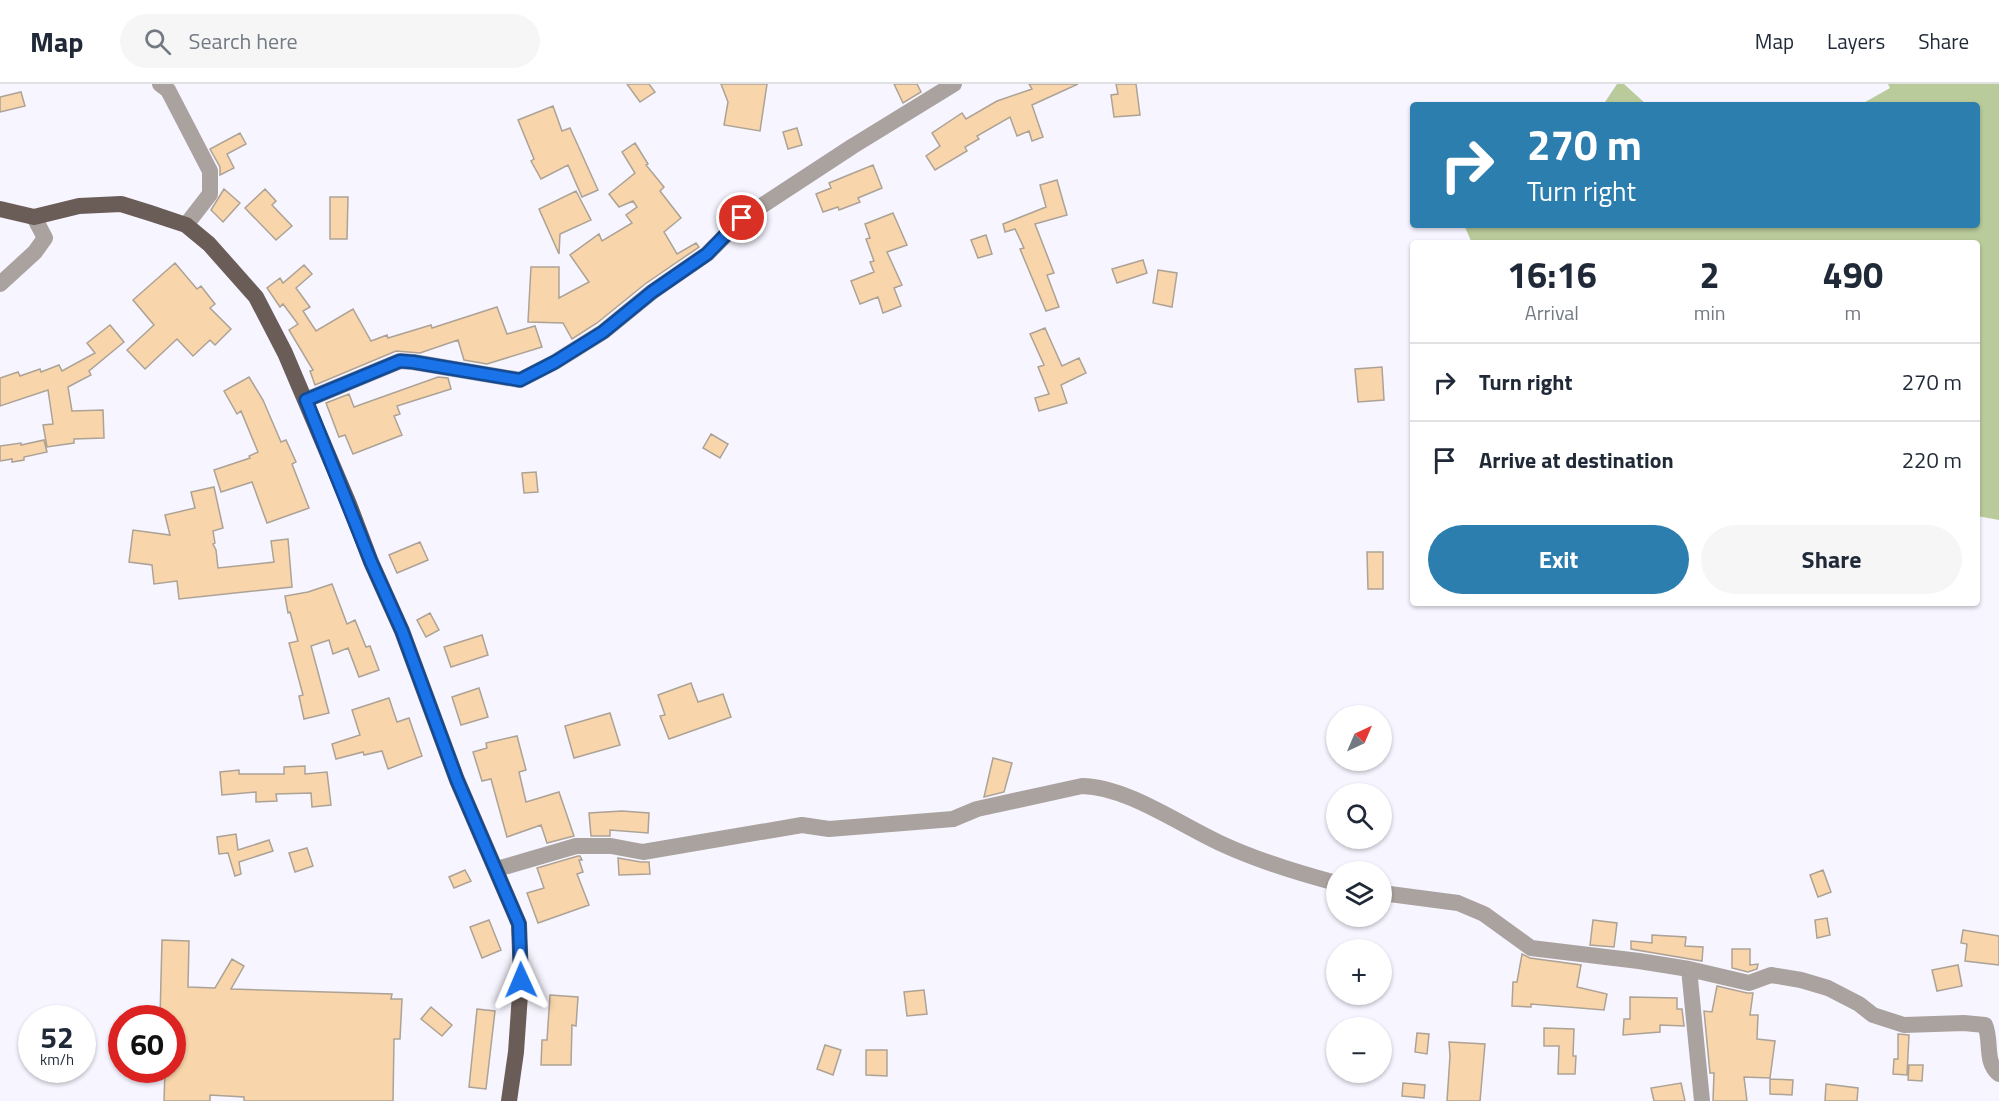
<!DOCTYPE html>
<html lang="en">
<head>
<meta charset="utf-8">
<style>
  body { margin:0; font-family:"Titillium Web",sans-serif; background:#f6f6f7; color:#1f2937; height:100vh; display:flex; flex-direction:column; font-size:22px; white-space:nowrap }
  * { box-sizing:border-box; margin:0 }
  p { font-size:20px; color:#747a83 }
  .icon { flex:none; width:33px; height:33px; fill:none; stroke:currentColor; stroke-width:2; stroke-linecap:round; stroke-linejoin:round }
  .map { position:relative; flex:1; overflow:hidden }
  .side { position:absolute; left:1410px; top:156px; width:570px; height:366px; display:flex; flex-direction:column; background:#fff; border-radius:6px; box-shadow:0 2px 4px #0004 }
  .side>* { flex:none }
  .hud { position:absolute; left:1410px; top:18px; width:570px; height:126px; border-radius:6px; box-shadow:0 2px 4px #0004; background:#2c7eaf; color:#fff; overflow:hidden }
  .needle { width:39px; rotate:44deg }
  .controls { position:absolute; left:1326px; top:621px; display:grid; gap:12px }
  .controls a { display:grid; place-items:center; width:66px; height:66px; border-radius:50%; background:#fff; box-shadow:0 2px 4px #0004; font-size:30px }
  .speed { position:absolute; left:18px; top:921px; display:flex; gap:12px; font-size:30px; font-weight:700; text-align:center }
  .speed>* { display:grid; place-content:center; width:78px; height:78px; border-radius:50%; background:#fff; box-shadow:0 2px 4px #0004; line-height:1 }
  .speed small { font-size:15px; font-weight:400 }
  .speed .limit { border:9px solid #d22; background:#fff; color:#111 }
  .pin { position:absolute; display:grid; place-items:center; width:51px; height:51px; color:#fff; margin:-26px; border:3px solid #fff; border-radius:50%; box-shadow:0 2px 6px #0007 }
  .me { position:absolute; width:66px; margin:-33px; rotate:359deg; stroke-linejoin:round; filter:drop-shadow(0 0 4px #0008) }
  .turn { display:flex; align-items:center; gap:21px; height:126px; padding:0 18px; font-size:27px }
  .turn .icon { width:78px; height:78px; stroke-width:2.5 }
  .turn b { display:block; font-size:42px; line-height:51px }
  .eta { display:flex; justify-content:space-evenly; align-items:center; height:102px; text-align:center }
  .eta b { font-size:36px; font-weight:700; line-height:42px }
  .primary-button { display:flex; gap:12px; margin-top:auto; padding:12px 18px }
  .primary-button a { flex:1; height:69px; border-radius:36px; background:#2c7eaf; color:#fff; font-size:24px; font-weight:700; line-height:69px; text-align:center }
  .primary-button a+a { background:#f6f6f7; color:#1f2937 }
  ul { padding:0; list-style:none }
  li { display:flex; align-items:center; gap:18px; height:78px; padding:0 18px; border-top:2px solid #e0e1e3 }
  li div { flex:1 }
  li b { display:block; font-size:22px }
  li em { font-style:normal }
  header { display:flex; align-items:center; gap:36px; box-sizing:border-box; height:84px; padding:0 30px; background:#fff; border-bottom:2px solid #e0e1e3 }
  header strong { font-size:28px }
  nav { display:flex; gap:33px; margin-inline-start:auto; font-size:21px }
  .search { width:420px; height:54px; background:#f6f6f7; display:flex; align-items:center; gap:15px; box-sizing:border-box; padding:0 21px; border-radius:33px; color:#747a83; font-size:22px }
  .map>svg:first-child { display:block }
  .forest { fill:#bacb9b }
  .building { fill:#f8d5aa; stroke:#ada296; stroke-width:1.5 }
  .lines { fill:none; stroke-linecap:round; stroke-linejoin:round }
  .minor { stroke:#aaa29f; stroke-width:16 }
  .primary { stroke:#6a5d58; stroke-width:16 }
  .route-casing { stroke:#114b97; stroke-width:15 }
  .route { stroke:#1a73e8; stroke-width:10 }
</style>
</head>
<body>
<header>
<strong>Map</strong>
<div class="search"><svg class="icon" aria-label="search" viewBox="0 0 24 24"><circle cx="10" cy="10" r="6"/><path d="M15 15l6 6"/></svg>Search here</div>
<nav><a>Map</a><a>Layers</a><a>Share</a></nav>
</header>
<div class="map">
<svg width="1999" height="1017" viewBox="0 0 1999 1017">
  <rect width="100%" height="100%" fill="#f7f5ff"/>
  <!-- forest -->
  <path class="forest" d="M1617 0H1624L1647 21H1603Z
    M1888 0H1999V436L1977 432V159H1472L1464 141H1977V21H1860L1890 4Z"/>
  <!-- building -->
  <path class="building" d="M627 0H649L655 8 640 18Z
    M721 0H767L760 47 724 41 728 18Z
    M894 0H917L921 8 903 19Z
    M1029 0H1078L1032 21 1043 53 1032 57 1029 47 1017 52 1010 33 977 52 979 55 965 63 967 67 935 86 926 72 940 62 932 49 962 29 966 35 997 17 1032 5Z
    M1116 0H1136L1140 31 1114 33 1111 11 1118 10Z
    M21 8 25 22 0 28V13Z
    M553 22 562 47 570 44 598 106 582 113 568 81 541 95 531 77 534 75 518 36Z
    M797 44 802 61 788 65 783 48Z
    M240 49 246 60 227 70 234 84 220 91V83L210 65Z
    M635 59 648 80 646 81 664 103 660 107 681 134 664 148 677 170 696 159 699 163 645 200 597 239 572 255 563 239 528 238 531 183H559V214L589 198 570 171 599 150 602 157 632 139 626 131 637 123 633 117 619 123 609 110 635 89 622 68Z
    M873 81 882 104 858 114 860 118 839 126 838 123 823 128 816 110 831 104 829 99Z
    M1057 96 1067 131 1035 140 1054 189 1047 191 1059 223 1046 227 1020 165 1024 164 1015 145 1005 148 1003 140 1046 123 1040 101Z
    M224 105 240 119 223 138 211 126Z
    M265 105 276 117 272 121 292 142 276 156 245 124Z
    M576 107 591 136 560 150 559 170 539 125Z
    M330 113H348L347 155H330Z
    M893 129 907 161 887 168 902 201 894 204 901 222 883 229 878 213 860 220 851 197 874 188 870 178 874 177 866 155 870 154 865 140Z
    M986 151 992 170 978 174 971 156Z
    M1143 176 1147 189 1117 199 1112 185Z
    M175 179 197 205 201 202 215 220 210 224 231 245 215 261 210 256 193 272 177 255 145 285 127 266 154 241 133 216Z
    M304 181 312 190 296 204 310 223 303 227 316 247 353 225 371 257 387 251 388 254 431 241 432 244 497 223 507 250 535 242 542 263 487 280 464 276 458 256 420 269 396 267 315 301 310 287 313 286 289 246 298 240 283 220 280 223 267 204 280 194 283 199Z
    M1158 186 1177 189 1172 223 1153 219Z
    M110 241 124 258 89 287 91 291 68 303 72 327 103 326 104 354 74 355V359L47 363 43 341 53 340 48 306 0 322V294L18 288 20 292 40 285 41 288 59 281 62 287 95 269 87 259Z
    M1045 244 1062 282 1079 274 1086 289 1061 301 1067 319 1039 327 1035 314 1049 310 1038 283 1044 281 1030 250Z
    M1382 283 1384 316 1358 318 1355 285Z
    M249 293 263 316 281 358 286 356 296 378 292 380 309 424 267 439 252 398 221 408 214 386 250 374 249 372 258 368 241 327 237 330 224 307Z
    M438 293 448 294 451 305 397 322 400 330 394 332 402 351 353 370 345 351 339 353 326 319 349 310 354 323Z
    M711 350 728 360 720 374 703 364Z
    M44 356 47 368 24 373V376L12 378V375L0 377V362L21 359V361Z
    M536 388 538 408 524 409 522 389Z
    M214 403 223 444 213 447 215 459 213 460 216 466 218 484 274 478 271 457 288 455 292 503 179 515 177 497 154 500 152 481 129 478 133 446 170 451 165 431 195 424 191 408Z
    M420 458 428 476 397 489 389 471Z
    M1367 468H1383V505H1368Z
    M332 500 347 540 355 536 366 563 370 562 379 586 359 593 348 564 333 570 329 556 311 562 329 629 304 635 299 612 303 611 289 559 298 557 290 528 288 529 285 512 308 508Z
    M430 529 439 546 426 553 417 536Z
    M482 551 488 571 451 583 444 563Z
    M691 599 698 618 723 610 731 633 669 655 660 632 665 631 658 611Z
    M479 604 488 633 461 641 452 613Z
    M389 614 397 638 409 634 422 672 388 685 382 667 364 671 363 668 336 675 332 660 360 651 352 626Z
    M610 629 620 661 574 674 565 642Z
    M517 652 526 686 519 688 526 718 559 708 574 752 547 759 541 741 507 753 491 695 482 697 473 668 487 664 486 659Z
    M993 674 1012 679 1004 708 984 713Z
    M305 682V690L327 688 331 721 312 723 311 709 276 710 277 717 256 718V708L222 711 220 688 239 686V690H284V683Z
    M622 727 649 729 648 749 610 746V752H591L589 729Z
    M236 750 238 766 269 756 273 767 239 778 241 790 235 792 228 769 219 770 217 753Z
    M307 764 313 782 295 788 289 769Z
    M578 772H580L582 776H579L583 788 577 790 589 821 538 839 527 809 544 804 537 784Z
    M618 774 641 778H649L650 790 619 791Z
    M465 786 471 797 454 804 449 793Z
    M1823 786 1831 808 1818 813 1810 791Z
    M1827 834 1830 851 1817 854 1815 836Z
    M489 836 501 866 482 874 470 843Z
    M1593 836 1617 839 1614 863 1590 861Z
    M1963 846 1999 852V881L1965 877 1967 860 1961 859Z
    M1652 851 1686 853 1685 862 1703 863 1702 877 1631 865V857L1652 859Z
    M162 856 189 857 188 903 215 904 232 875 244 882 231 905 392 910 391 915H402L400 955H394L393 1017H244V1013L210 1011V1017H164L165 986H172V934H160Z
    M1732 865H1750V881L1758 880 1757 885 1748 888 1732 884Z
    M1522 870 1530 874 1581 881 1577 903 1607 910 1604 926 1531 920V923L1512 922 1513 898H1517Z
    M1958 881 1962 902 1937 907 1932 886Z
    M1717 902 1747 909H1753L1750 931H1758L1757 955 1775 957 1770 994 1744 993 1747 1017H1713L1714 989H1710L1704 927 1712 928Z
    M924 906 927 930 907 932 904 908Z
    M550 911 578 913 576 942 572 941 571 981H541L542 956H547Z
    M1630 913 1677 914V925H1682L1684 942 1660 941V948L1623 951 1624 935H1630Z
    M431 923 452 941 442 952 421 935Z
    M477 925 495 927 486 1005 469 1003Z
    M1544 944 1574 945 1573 972H1576L1575 990H1558L1559 962H1544Z
    M1417 949 1429 950 1427 970 1415 968Z
    M1898 950 1909 951 1907 991 1893 990 1894 975H1898Z
    M1449 958 1485 960 1480 1017H1447L1450 972Z
    M825 961 841 966 833 991 817 985Z
    M866 966H887V992L866 991Z
    M1909 981H1923L1922 997 1908 996Z
    M1770 995 1793 996 1792 1011 1770 1010Z
    M1403 999 1425 1001 1424 1014 1402 1012Z
    M1681 999 1685 1017H1654L1651 1004Z
    M1826 1000 1858 1004 1857 1017H1825Z"/>
  <g class="lines">
    <!-- minor -->
    <path class="minor" d="M160 0 168 6 210 87V110L186 141
      M0 200 35 168 45 154 34 133
      M306 316 400 277 413 278 520 296 555 278 603 248 652 208 707 170 743 134 853 62 954 0
      M497 785 576 762H611L643 768 802 741 829 745 953 735 977 725 1082 702C1128 703 1180 741 1222 760 1259 777 1298 789 1336 799
      M1382 809 1458 819 1484 830 1531 864 1639 877 1689 885 1749 899 1771 891 1801 896 1828 904 1859 920 1873 931 1904 941 1964 939 1985 941C1992 957 1984 978 1999 990
      M1689 885 1702 1017"/>
    <!-- primary -->
    <path class="primary" d="M0 125 34 133 79 122 121 120 150 129 186 141 209 160 256 213 285 269 349 420 371 478 402 547 457 696 519 840 521 896 516 968 509 1017"/>
  </g>
  <g class="lines">
    <!-- route casing -->
    <g class="route-casing">
      <path id="route" d="M521 896 519 840 457 696 402 547 371 478 306 316 400 277 413 278 520 296 555 278 603 248 652 208 707 170 742 134"/>
    </g>
    <!-- route -->
    <use href="#route" class="route"/>
  </g>
</svg>
<div class="controls">
<a><svg class="needle" viewBox="-14 -14 28 28"><path d="M0-13l5 13h-10z" fill="#e53935"/><path d="M0 13l5-13h-10z" fill="#747a83"/></svg></a>
<a><svg class="icon" aria-label="search" viewBox="0 0 24 24"><circle cx="10" cy="10" r="6"/><path d="M15 15l6 6"/></svg></a>
<a><svg class="icon" aria-label="layers" viewBox="0 0 24 24"><path d="M12 4l9 5-9 5-9-5zM3 14l9 5 9-5"/></svg></a>
<a>+</a>
<a>−</a>
</div>
<div class="speed"><div>52<small>km/h</small></div><div class="limit">60</div></div>
<div class="pin" style="left:742px;top:134px;background:#d93025"><svg class="icon" aria-label="arrive" viewBox="0 0 24 24"><path d="M6 21V4h12l-3 4 3 4H6"/></svg></div>
<svg class="me" style="left:521px;top:896px" viewBox="-20 -20 40 40"><path d="M0-17L14 15 0 8-14 15z" fill="#1a73e8" stroke="#fff" stroke-width="4"/></svg>
<div class="hud">
<div class="turn"><svg class="icon" aria-label="right" viewBox="0 0 24 24"><path d="M7 20v-9h11M14 6l5 5-5 5"/></svg><div><b>270 m</b>Turn right</div></div>
</div>
<section class="side">
<div class="eta">
<div><b>16:16</b><p>Arrival</p></div>
<div><b>2</b><p>min</p></div>
<div><b>490</b><p>m</p></div>
</div>
<ul>
<li><svg class="icon" aria-label="right" viewBox="0 0 24 24"><path d="M7 20v-9h11M14 6l5 5-5 5"/></svg><div><b>Turn right</b></div><em>270 m</em></li>
<li><svg class="icon" aria-label="arrive" viewBox="0 0 24 24"><path d="M6 21V4h12l-3 4 3 4H6"/></svg><div><b>Arrive at destination</b></div><em>220 m</em></li>
</ul>
<div class="primary-button"><a>Exit</a><a>Share</a></div>
</section>
</div>
</body>
</html>
